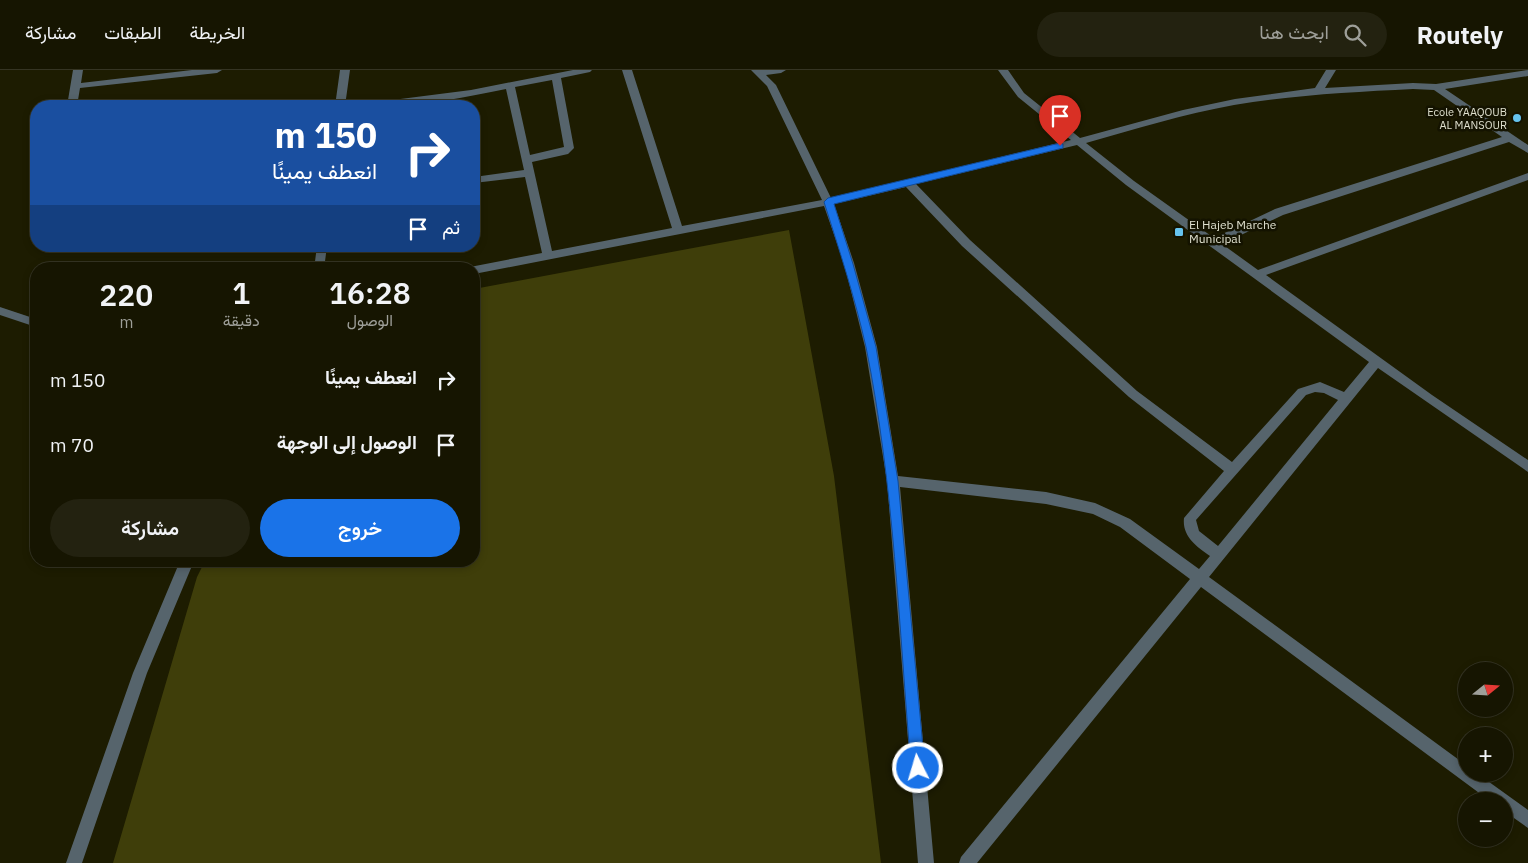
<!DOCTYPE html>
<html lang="ar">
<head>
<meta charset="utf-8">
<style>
  body { margin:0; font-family:"IBM Plex Sans",Vazirmatn,sans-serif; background:#232210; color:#f1f3f6; direction:rtl; height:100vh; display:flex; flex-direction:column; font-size:19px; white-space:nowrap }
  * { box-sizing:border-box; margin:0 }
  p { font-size:16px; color:#9e9f99 }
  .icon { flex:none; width:28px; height:28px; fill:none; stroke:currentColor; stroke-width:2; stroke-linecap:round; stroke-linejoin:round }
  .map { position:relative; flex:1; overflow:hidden; direction:ltr }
  .sheet { position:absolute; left:30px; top:192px; width:450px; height:305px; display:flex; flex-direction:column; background:#161501; border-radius:20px; box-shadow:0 2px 8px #0003,0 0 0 1px #353423; direction:rtl }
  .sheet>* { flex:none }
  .banner { position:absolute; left:30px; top:30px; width:450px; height:152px; border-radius:20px; box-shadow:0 2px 8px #0003,0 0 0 1px #353423; direction:rtl; background:#1a4fa0; color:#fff; overflow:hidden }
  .needle { width:32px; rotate:72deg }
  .tools { position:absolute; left:1458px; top:592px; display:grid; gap:10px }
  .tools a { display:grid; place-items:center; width:55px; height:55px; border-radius:50%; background:#161501; box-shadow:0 2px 8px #0003,0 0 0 1px #353423; font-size:25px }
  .pin { position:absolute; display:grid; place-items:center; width:42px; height:42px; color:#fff; margin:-51px -21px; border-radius:50% 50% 50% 0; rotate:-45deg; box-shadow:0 0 5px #0007 }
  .pin .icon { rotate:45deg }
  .me { position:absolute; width:55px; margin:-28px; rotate:355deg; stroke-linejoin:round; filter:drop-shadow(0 0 4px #0008) }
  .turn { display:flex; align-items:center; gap:18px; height:105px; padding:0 20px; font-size:22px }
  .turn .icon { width:65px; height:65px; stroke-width:2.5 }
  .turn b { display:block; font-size:35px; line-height:42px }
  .then { display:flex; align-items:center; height:48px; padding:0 20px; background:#0003; gap:10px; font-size:19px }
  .eta { display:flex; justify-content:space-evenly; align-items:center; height:85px; text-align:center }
  .eta b { font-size:30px; font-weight:600; line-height:35px }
  .action { display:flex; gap:10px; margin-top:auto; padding:10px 20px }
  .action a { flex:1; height:58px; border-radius:30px; background:#1a73e8; color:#fff; font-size:20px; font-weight:600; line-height:58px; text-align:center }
  .action a+a { background:#232210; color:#f1f3f6 }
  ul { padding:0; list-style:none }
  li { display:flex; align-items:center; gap:15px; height:65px; padding:0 20px }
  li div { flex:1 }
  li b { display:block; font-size:19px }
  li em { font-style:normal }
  header { display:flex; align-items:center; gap:30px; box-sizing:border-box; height:70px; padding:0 25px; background:#161501; border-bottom:1px solid #353423 }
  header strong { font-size:24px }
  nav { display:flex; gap:28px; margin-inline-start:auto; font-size:18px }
  .search { width:350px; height:45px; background:#232210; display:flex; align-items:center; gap:12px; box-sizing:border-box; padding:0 18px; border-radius:28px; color:#9e9f99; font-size:19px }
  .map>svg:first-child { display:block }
  .green { fill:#3f3e0a }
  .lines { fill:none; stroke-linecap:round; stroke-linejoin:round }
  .minor { fill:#56646c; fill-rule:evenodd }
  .route { fill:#1a73e8; stroke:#114b97 }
  .poi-dot { fill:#66c4ef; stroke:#141300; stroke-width:2 }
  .labels { text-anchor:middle; stroke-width:5; stroke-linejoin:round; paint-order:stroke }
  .far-poi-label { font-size:11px; fill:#dfe0ce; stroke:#141300; text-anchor:end }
  .poi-label { font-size:12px; fill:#dfe0ce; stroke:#141300; text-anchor:start }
</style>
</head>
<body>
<header>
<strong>Routely</strong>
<div class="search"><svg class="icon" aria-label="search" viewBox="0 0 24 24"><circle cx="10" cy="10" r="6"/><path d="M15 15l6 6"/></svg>ابحث هنا</div>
<nav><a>الخريطة</a><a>الطبقات</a><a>مشاركة</a></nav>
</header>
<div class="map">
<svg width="1528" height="793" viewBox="0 0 1528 793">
  <rect width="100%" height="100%" fill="#1d1c01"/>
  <!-- green -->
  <path class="green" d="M789 160 834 406 881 793H113L197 507 205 491H474V219Z"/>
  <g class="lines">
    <!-- minor -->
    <path class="minor" d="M73 0H83L81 13 192 0H222L217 3 80 18 77 36H67Z
      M340 0H350L345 36H335Z
      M573 0H592L590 2 561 8 574 78 568 84 532 92 552 181 672 158 622 0H632L682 156 822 130 767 16 751 0H786L781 3 766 5 776 15 831 128 1071 70 1018 27 998 0H1008L1024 23 1080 68 1183 40 1235 29 1315 18 1326 0H1336L1325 18 1413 13 1436 14 1528 0V6L1445 19 1528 75V83L1509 72 1283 145 1222 174 1258 200 1528 103V110L1266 205 1432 325 1528 390V402L1378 298 1209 507 1466 695V704H1478L1528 740V758L1504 741V731H1490L1201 517 977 793H959L961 787 1190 509 1120 457 1093 444 1046 434 900 417 934 793H918L887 411 865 277 844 193 824 136 474 204V199H469L470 197 542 183 525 107 474 113V107L524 100 506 19C462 28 409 39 364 36L369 33 471 20ZM552 10 564 77 530 85 515 17ZM1413 19 1434 20 1502 67 1275 139 1214 168 1134 111 1086 73C1135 59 1184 44 1234 35 1293 25 1353 22 1413 19ZM1077 75 1126 115 1369 292 1344 322 1320 312 1298 319 1232 392 1137 321 970 170 916 114ZM906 117 962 176 1129 327 1224 401 1184 448C1182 466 1196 476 1210 486L1199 499 1130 449 1095 433 1046 422 898 406 877 277 854 193 834 134ZM1315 322 1324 323 1338 330 1218 476 1199 461 1196 450 1306 325Z
      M317 176H327L324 199H314Z
      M0 237 36 249V257L0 245Z
      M180 491H194L147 603 82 793H66L133 603Z"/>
  </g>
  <!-- route -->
  <path class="route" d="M1060 73 1063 74V78L834 134 853 194 876 277 898 411 925 698 923 702 918 704 913 702 911 698C899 557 894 415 866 277 855 228 839 179 824 132L828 128Z"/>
  <!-- markers -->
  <g class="poi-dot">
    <circle cx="1517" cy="48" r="5"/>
    <rect x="1174" y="157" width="10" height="10" rx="2.5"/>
  </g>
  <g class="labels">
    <!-- far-poi labels -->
    <g class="far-poi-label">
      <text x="1507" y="46">Ecole YAAQOUB<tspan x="1507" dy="13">AL MANSOUR</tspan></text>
    </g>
    <!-- poi labels -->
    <g class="poi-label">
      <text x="1189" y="159">El Hajeb Marche<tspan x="1189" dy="14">Municipal</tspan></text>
    </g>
  </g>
</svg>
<div class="tools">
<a><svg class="needle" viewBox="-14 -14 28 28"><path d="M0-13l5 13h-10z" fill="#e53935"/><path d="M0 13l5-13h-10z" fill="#9e9f99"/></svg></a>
<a>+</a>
<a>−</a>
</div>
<div class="pin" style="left:1060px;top:76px;background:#d93025"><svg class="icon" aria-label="arrive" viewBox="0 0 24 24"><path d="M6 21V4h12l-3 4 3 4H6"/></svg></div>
<svg class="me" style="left:918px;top:698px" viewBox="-20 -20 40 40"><circle r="17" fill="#1a73e8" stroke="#fff" stroke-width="3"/><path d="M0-11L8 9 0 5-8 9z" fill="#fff"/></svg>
<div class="banner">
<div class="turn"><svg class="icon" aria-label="right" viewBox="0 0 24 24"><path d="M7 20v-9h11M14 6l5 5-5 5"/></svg><div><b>150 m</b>انعطف يمينًا</div></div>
<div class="then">ثم<svg class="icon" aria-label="arrive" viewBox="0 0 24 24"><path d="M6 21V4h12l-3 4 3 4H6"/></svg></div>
</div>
<section class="sheet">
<div class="eta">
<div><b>16:28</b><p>الوصول</p></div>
<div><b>1</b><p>دقيقة</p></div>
<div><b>220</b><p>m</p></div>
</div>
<ul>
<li><svg class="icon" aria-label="right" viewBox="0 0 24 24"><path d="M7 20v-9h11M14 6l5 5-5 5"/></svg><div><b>انعطف يمينًا</b></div><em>150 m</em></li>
<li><svg class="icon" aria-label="arrive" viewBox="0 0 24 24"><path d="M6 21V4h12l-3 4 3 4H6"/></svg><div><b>الوصول إلى الوجهة</b></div><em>70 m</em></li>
</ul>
<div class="action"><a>خروج</a><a>مشاركة</a></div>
</section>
</div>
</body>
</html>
